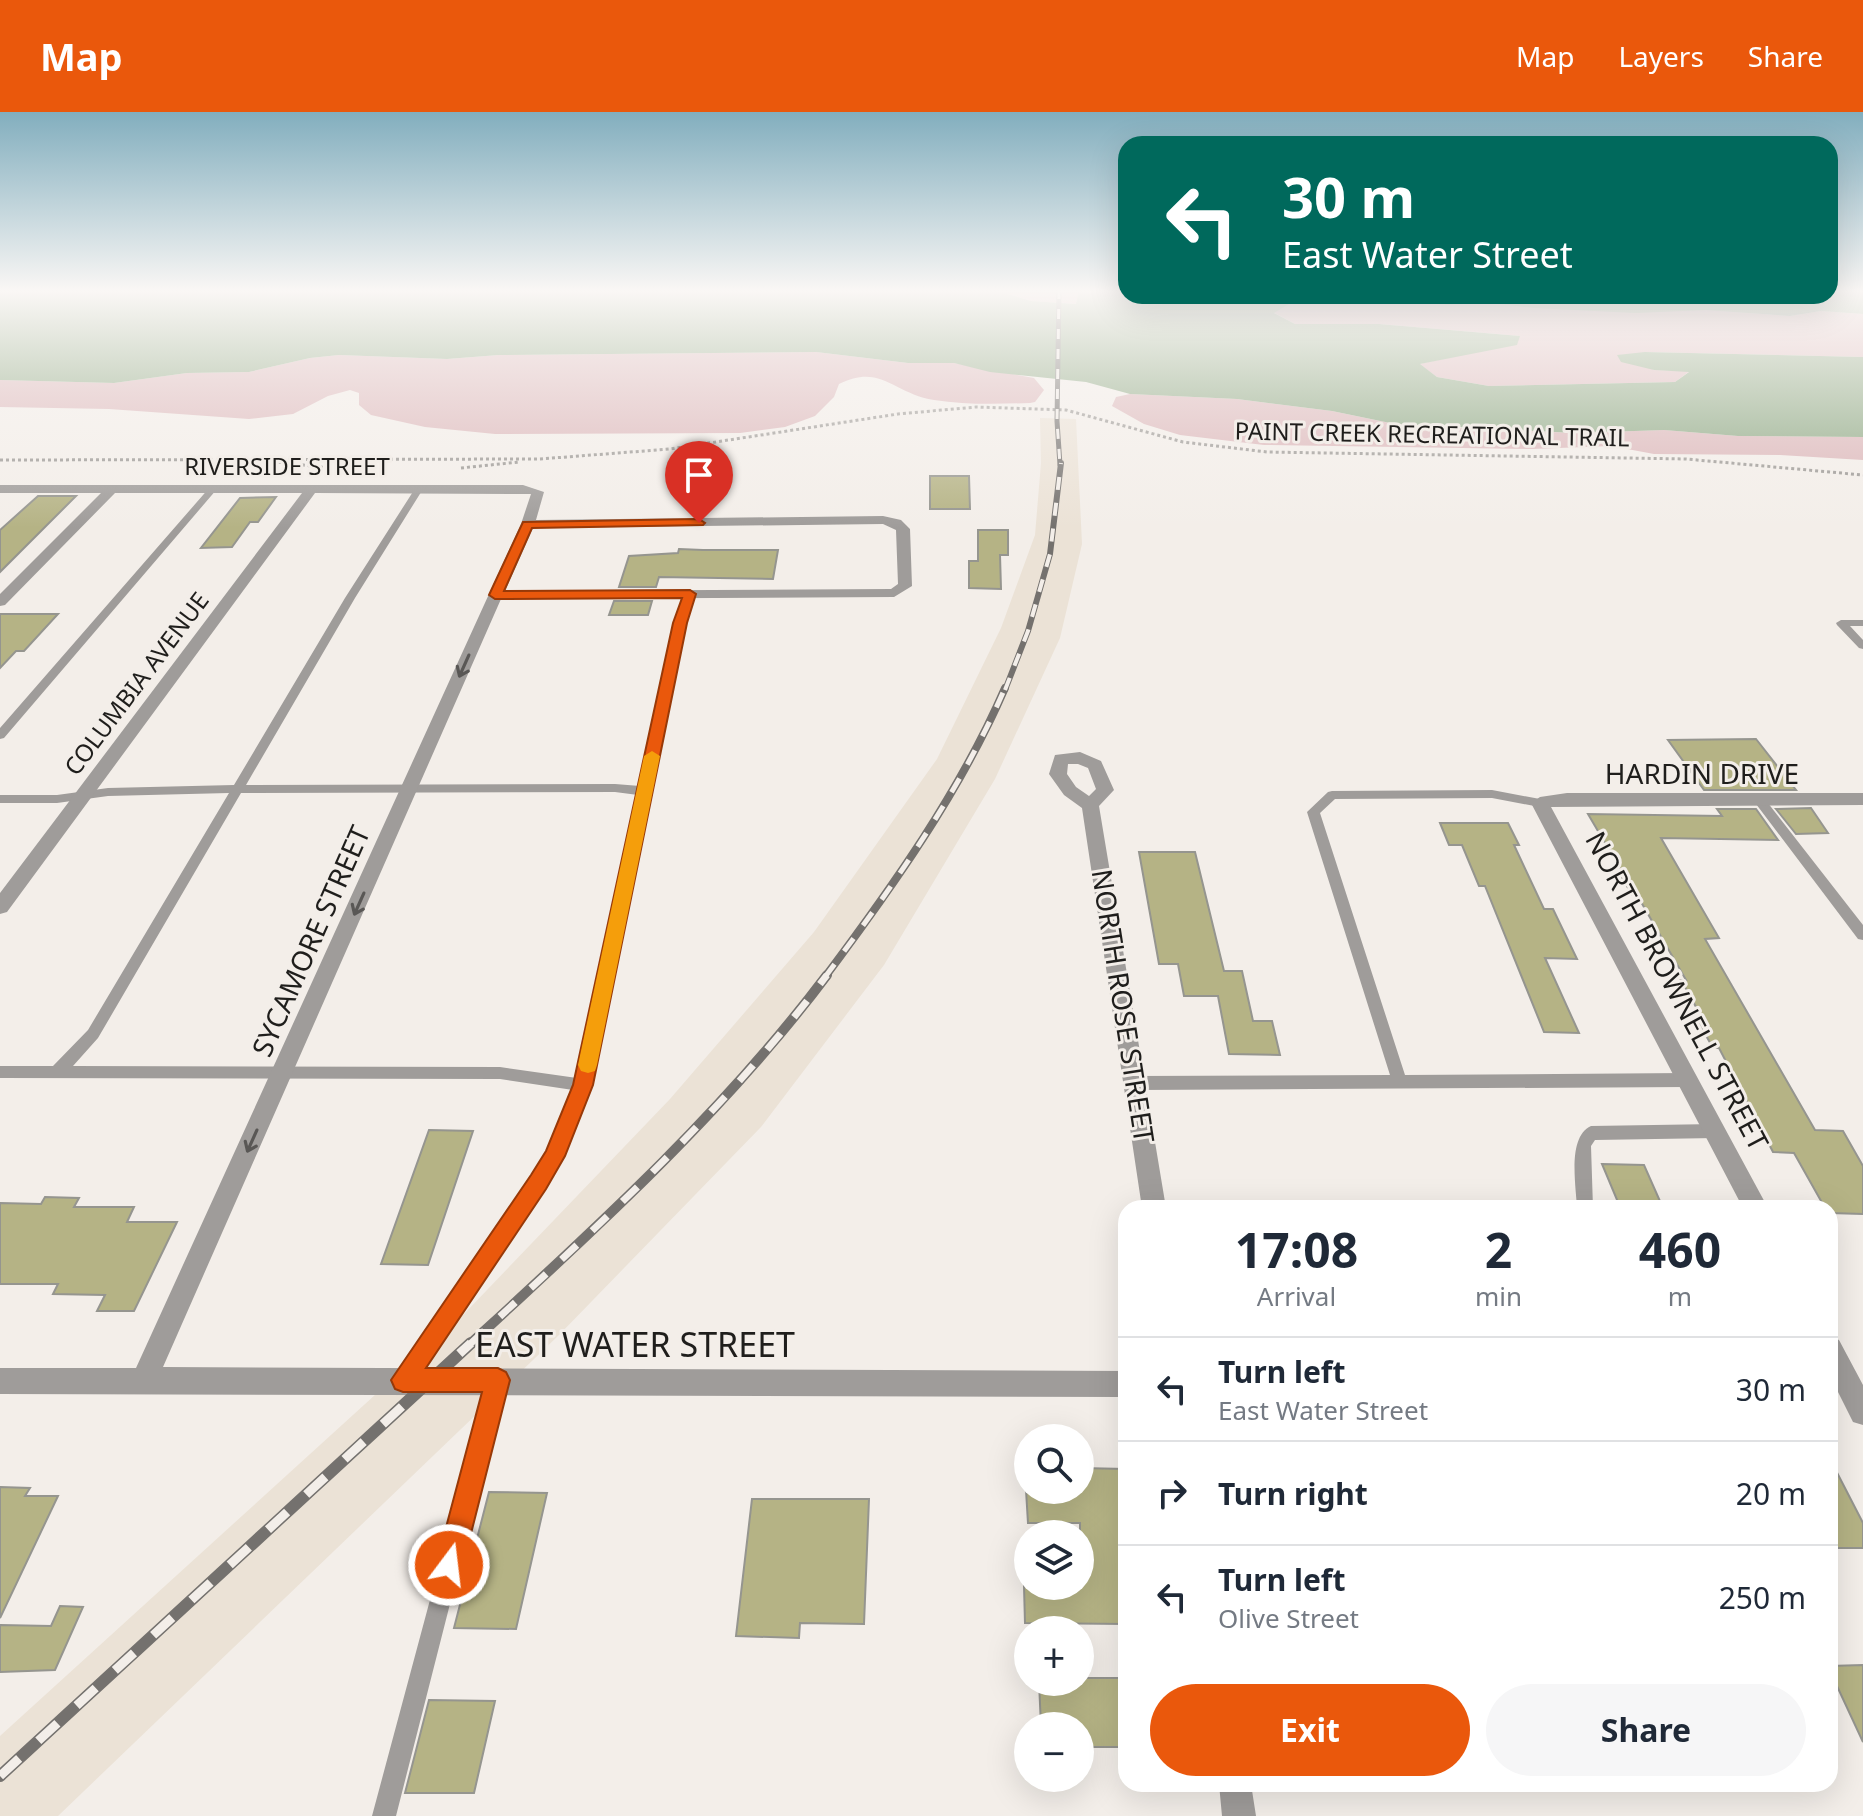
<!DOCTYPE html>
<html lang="en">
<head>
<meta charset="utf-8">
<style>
  body { margin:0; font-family:"Noto Sans",sans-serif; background:#f6f6f7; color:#1f2937; height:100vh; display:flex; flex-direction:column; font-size:30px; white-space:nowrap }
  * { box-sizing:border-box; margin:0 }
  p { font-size:26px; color:#747a83 }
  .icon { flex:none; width:44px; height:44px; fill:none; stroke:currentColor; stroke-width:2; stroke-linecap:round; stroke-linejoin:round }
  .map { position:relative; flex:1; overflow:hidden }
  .drawer { position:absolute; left:1118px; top:1088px; width:720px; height:592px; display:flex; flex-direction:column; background:#fff; border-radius:24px; box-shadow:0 8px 32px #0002 }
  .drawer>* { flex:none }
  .top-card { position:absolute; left:1118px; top:24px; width:720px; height:168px; border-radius:24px; box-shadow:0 8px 32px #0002; background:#00695c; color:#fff; overflow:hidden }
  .tools { position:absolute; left:1014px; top:1312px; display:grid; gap:16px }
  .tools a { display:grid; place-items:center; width:80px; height:80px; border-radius:50%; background:#fff; box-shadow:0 8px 32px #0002; font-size:40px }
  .pin { position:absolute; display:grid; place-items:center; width:68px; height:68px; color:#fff; margin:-82px -34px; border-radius:50% 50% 50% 0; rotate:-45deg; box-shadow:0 0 8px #0007 }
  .pin .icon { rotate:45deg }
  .me { position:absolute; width:88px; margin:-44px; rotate:15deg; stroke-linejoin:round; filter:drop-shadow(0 0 6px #0008) }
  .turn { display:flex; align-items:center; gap:28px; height:168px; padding:0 32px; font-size:36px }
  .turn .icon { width:104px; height:104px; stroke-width:2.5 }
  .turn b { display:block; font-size:56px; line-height:68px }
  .eta { display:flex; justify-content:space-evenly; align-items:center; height:136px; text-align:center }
  .eta b { font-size:48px; font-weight:700; line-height:56px }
  .primary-button { display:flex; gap:16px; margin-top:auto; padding:16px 32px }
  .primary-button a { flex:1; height:92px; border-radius:48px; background:#ea580c; color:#fff; font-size:32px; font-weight:700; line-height:92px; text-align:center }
  .primary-button a+a { background:#f6f6f7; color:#1f2937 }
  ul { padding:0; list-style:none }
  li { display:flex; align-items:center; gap:24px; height:104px; padding:0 32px; border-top:2px solid #e0e1e3 }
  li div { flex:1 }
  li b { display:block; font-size:30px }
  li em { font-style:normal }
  header { display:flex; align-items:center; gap:48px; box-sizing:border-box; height:112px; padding:0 40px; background:#ea580c; color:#fff }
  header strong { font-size:38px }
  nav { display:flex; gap:44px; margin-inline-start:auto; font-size:28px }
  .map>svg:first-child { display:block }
  .built { fill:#ebe2d6 }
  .green { fill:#dbb5b8 }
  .water { fill:#8aa680 }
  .building { fill:#b5b385; stroke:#95958f; stroke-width:2 }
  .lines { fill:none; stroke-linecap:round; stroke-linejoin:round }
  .path { stroke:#999692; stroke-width:3; stroke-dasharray:3 3; stroke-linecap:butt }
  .lane { fill:#9f9c9a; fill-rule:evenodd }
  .street { fill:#9f9c9a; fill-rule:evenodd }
  .rail-far4-casing { stroke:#74716e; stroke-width:5 }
  .rail-far3-casing { stroke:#74716e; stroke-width:6 }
  .rail-far2-casing { stroke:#74716e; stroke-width:8 }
  .rail-far1-casing { stroke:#74716e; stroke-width:10 }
  .rail-casing { stroke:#74716e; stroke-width:12 }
  .rail-far4 { stroke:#f3eee9; stroke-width:3; stroke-dasharray:10; stroke-linecap:butt }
  .rail-far3 { stroke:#f3eee9; stroke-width:4; stroke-dasharray:13; stroke-linecap:butt }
  .rail-far2 { stroke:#f3eee9; stroke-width:5; stroke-dasharray:16; stroke-linecap:butt }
  .rail-far1 { stroke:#f3eee9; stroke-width:7; stroke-dasharray:21; stroke-linecap:butt }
  .rail { stroke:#f3eee9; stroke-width:9; stroke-dasharray:26; stroke-linecap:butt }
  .oneway { stroke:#595755 }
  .route { fill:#ea580c; stroke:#983908; stroke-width:2 }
  .slow { fill:#f59e0b }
  .labels { text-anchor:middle; stroke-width:6; stroke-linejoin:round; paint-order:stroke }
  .far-street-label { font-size:24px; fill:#1f1e1c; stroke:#f3eee9 }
  .street-label { font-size:28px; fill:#1f1e1c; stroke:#f3eee9 }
  .near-street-label { font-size:34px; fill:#1f1e1c; stroke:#f3eee9 }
</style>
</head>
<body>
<header>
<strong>Map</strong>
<nav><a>Map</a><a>Layers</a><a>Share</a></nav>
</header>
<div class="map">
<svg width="1863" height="1704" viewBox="0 0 1863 1704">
  <rect width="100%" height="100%" fill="#f3eee9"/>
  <!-- built -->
  <path class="built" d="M1040 306 1076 307 1082 432 1060 526 995 667 884 853 761 1015 559 1223 58 1704H0V1624L464 1202 670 987 814 820 937 647 1001 516 1035 423 1041 351Z"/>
  <!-- green -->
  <path class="green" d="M992 177H1079L1076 192 1031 189Z
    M1326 184 1447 193 1491 191 1533 196 1705 198 1790 204 1821 199 1863 202V245L1645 240 1653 258 1690 259 1675 270 1489 274 1437 265 1419 252 1485 238 1520 224 1379 212H1295L1273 200 1289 192Z
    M816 240 908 251H954L1034 266 1044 278 1035 290 1030 291C998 292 965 293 934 288 894 282 881 251 839 272L834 285 815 304 785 315 740 321 495 322 425 315 371 303 359 293V281L350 278 328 284 293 302 249 307 109 297 0 295V268L114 271 187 261 249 260 310 246 339 243 447 247 499 243Z
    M1130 282 1237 287 1332 299 1395 312 1437 315 1575 321 1664 318 1738 324 1863 325V348L1780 343 1654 342 1611 334 1532 337 1264 333 1180 323 1144 312 1112 294 1116 285Z"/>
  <!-- water -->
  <path class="water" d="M0 177H992L1031 189 1076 192 1079 177H1126V184H1326L1289 192 1274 201 1295 212H1379L1520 224 1517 233 1420 252 1437 265 1489 274 1675 270 1689 260 1654 258 1621 250 1617 243 1645 240 1863 245V325L1738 324 1664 318 1575 321 1395 312 1332 299 1237 287 1130 282 1086 270 990 260 954 251H908L816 240 499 243 447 247 339 243 310 246 249 260 187 261 114 271 0 268Z
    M1830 177H1863V202L1821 199 1790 204 1705 198 1636 201 1533 196 1491 191 1447 193 1343 184H1830Z"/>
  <!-- building -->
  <path class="building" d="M930 364H969L970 397H930Z
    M38 384H76L0 460V418Z
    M276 385 258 410H250L232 435 201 436 240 386Z
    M978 418H1008V443H1000L1001 477 969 476V449H978Z
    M679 437 703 438H778L773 467 659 465 656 475H619L629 444 678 441Z
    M614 489H652L648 503H609Z
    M0 502H58L24 539H16L0 556Z
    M1756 627 1796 678H1704L1668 628Z
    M1811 696 1828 721 1796 722 1776 697Z
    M1717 697H1756L1778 728 1661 726 1719 826 1705 827 1815 1018 1843 1019 1863 1054V1102L1830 1101V1096H1825L1794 1041 1773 1040 1719 936H1713L1695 904H1701L1681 868H1686L1637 783H1632L1619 760H1622L1588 702 1722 704Z
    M1440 711H1508L1519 733H1514L1544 797H1553L1577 847 1545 846 1579 921 1544 920 1485 774H1479L1462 733H1449Z
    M1139 740H1195L1224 859H1242L1253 909H1272L1280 943 1229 942 1218 884H1184L1178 852H1159Z
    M429 1018 473 1019 428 1153 381 1152Z
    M1602 1052 1644 1053 1663 1096 1620 1095Z
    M45 1085 79 1086 74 1095H134L127 1110H177L134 1199H97L105 1183 53 1182 58 1172H0V1091L41 1092Z
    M1830 1347 1863 1411V1436H1830Z
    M1080 1356 1126 1357V1512L1025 1511 1024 1474H1080V1411H1028L1026 1378H1080Z
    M0 1375 30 1376 25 1384H58L0 1506Z
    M489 1380 547 1381 516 1517 454 1516Z
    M752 1387H869L864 1512 800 1511 799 1526 736 1524Z
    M60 1494 83 1495 55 1558 0 1560V1513L51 1514Z
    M1863 1553V1630L1830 1559V1554Z
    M1080 1566H1126V1635H1080V1614H1041L1039 1570H1080Z
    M429 1588 495 1589 474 1681H405Z"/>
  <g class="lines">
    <!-- path -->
    <path class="path" d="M0 348 540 347 670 337 898 302 976 295 1066 298 1183 330 1267 340 1686 347 1863 363
      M278 350 328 356
      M461 356 519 350"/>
    <!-- lane -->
    <path class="lane" d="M210 375 217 377 4 626 0 627V616Z
      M416 375 423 377 355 486 246 673 615 672 640 674 675 511 686 480 695 482 685 511 591 973 562 1044 545 1075 410 1275 403 1277 396 1275 394 1268 396 1261 533 1065 548 1040 573 978 500 967 0 966V954H53L88 918 229 681 108 684 57 691H0V683H57L108 676 234 673 345 486ZM615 680 638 683 577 966 500 955 73 954 98 926 241 681Z
      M1841 508H1863V514H1850L1863 528V537L1859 536 1837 513 1836 511Z
      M1492 678 1540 687 1546 691 1540 695 1492 686 1335 687 1320 701 1405 963 1686 961 1691 963 1694 968 1691 973 1686 975 1137 978 1132 976 1129 971 1132 966 1137 964 1390 963 1307 700 1328 680 1332 679Z
      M1760 685 1764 686 1863 813V828L1858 827 1756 692 1754 689Z
      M1716 1012 1722 1014 1724 1019 1722 1024 1716 1026 1595 1028 1591 1034 1593 1096H1577C1576 1073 1567 1025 1591 1014Z
      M498 1259 505 1261 507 1268 396 1704H372L489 1268 491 1261Z"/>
    <!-- street -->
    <path class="street" d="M0 373H523L544 380 536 408 883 404 901 408 910 417 912 474 894 485 501 487 163 1255 1126 1259V1285L0 1282V1256H136L521 412 531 382 315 381 7 800 0 802V781L302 381H115L5 493 0 494V482L101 381H0ZM883 412 896 418 898 472 891 477 505 479 533 416Z
      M1080 640 1101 649 1114 678 1099 694 1166 1096H1142L1082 696 1064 683 1049 662 1055 643ZM1068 652H1078L1088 656 1096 677 1089 684 1076 675 1067 662Z
      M1567 681H1863V693L1551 695 1768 1096H1743L1531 691 1540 685Z
      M1830 1224 1839 1228 1863 1273V1313L1853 1310 1830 1264Z
      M1219 1672H1251L1256 1704H1222Z"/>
    <!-- rail-far4 casing -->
    <g class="rail-far4-casing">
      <path id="rail-far4" d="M1059 177 1057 309 1060 353"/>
    </g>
    <!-- rail-far3 casing -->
    <g class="rail-far3-casing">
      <path id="rail-far3" d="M1005 578 1028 519 1050 442 1061 351"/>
    </g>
    <!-- rail-far2 casing -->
    <g class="rail-far2-casing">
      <path id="rail-far2" d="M825 865C893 774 960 680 1005 576"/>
    </g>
    <!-- rail-far1 casing -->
    <g class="rail-far1-casing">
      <path id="rail-far1" d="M469 1233C595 1117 723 1001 827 863"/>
    </g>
    <!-- rail casing -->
    <g class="rail-casing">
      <path id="rail" d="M0 1664 471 1231"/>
    </g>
    <!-- rail-far4 -->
    <use href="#rail-far4" class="rail-far4"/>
    <!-- rail-far3 -->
    <use href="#rail-far3" class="rail-far3"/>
    <!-- rail-far2 -->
    <use href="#rail-far2" class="rail-far2"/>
    <!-- rail-far1 -->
    <use href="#rail-far1" class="rail-far1"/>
    <!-- rail -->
    <use href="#rail" class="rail"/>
  </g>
  <!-- one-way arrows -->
  <defs><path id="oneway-shaft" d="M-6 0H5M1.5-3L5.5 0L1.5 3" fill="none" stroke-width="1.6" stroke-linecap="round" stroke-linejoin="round" transform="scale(2)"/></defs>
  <g class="oneway">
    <use href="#oneway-shaft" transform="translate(464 554) rotate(114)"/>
    <use href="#oneway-shaft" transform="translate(359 792) rotate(114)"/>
    <use href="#oneway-shaft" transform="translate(252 1029) rotate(114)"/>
  </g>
  <!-- sky -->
  <linearGradient id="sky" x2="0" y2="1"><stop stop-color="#82aebe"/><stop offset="0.43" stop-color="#faf7f5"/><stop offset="1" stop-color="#faf7f5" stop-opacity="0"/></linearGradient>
  <rect width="1863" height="416" fill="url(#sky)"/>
  <!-- route -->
  <path class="route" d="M699 407 705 411 703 413 532 416 504 479 690 478 696 482 687 511 593 973 565 1044 546 1077 426 1256H498L506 1260 510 1268 463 1453 459 1462 449 1466 440 1462 436 1453 482 1280H403L395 1277 391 1268 531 1063 546 1039 573 973 673 511 682 486 495 487 489 483 523 410Z"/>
  <!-- slow -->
  <path class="slow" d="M652 639 660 644 597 953 595 959 588 961 581 959 578 953 644 644Z"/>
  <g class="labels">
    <!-- far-street labels -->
    <g class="far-street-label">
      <text transform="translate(1432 323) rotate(1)" y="8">PAINT CREEK RECREATIONAL TRAIL</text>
      <text x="287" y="363">RIVERSIDE STREET</text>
      <text transform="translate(137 572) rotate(-53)" y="8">COLUMBIA AVENUE</text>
    </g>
    <!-- street labels -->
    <g class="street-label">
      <text x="1702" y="672">HARDIN DRIVE</text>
      <text transform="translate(311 829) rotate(-66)" y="10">SYCAMORE STREET</text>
      <text transform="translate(1677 879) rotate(62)" y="10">NORTH BROWNELL STREET</text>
      <text transform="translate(1123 894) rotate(81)" y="10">NORTH ROSE STREET</text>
    </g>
    <!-- near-street labels -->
    <g class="near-street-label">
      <text x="635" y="1245">EAST WATER STREET</text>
    </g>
  </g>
</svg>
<div class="tools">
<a><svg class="icon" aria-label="search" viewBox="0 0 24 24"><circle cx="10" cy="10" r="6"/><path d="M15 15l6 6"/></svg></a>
<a><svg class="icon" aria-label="layers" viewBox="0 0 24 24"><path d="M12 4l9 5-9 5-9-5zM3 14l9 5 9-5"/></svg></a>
<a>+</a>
<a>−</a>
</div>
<div class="pin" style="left:699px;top:411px;background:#d93025"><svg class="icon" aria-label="arrive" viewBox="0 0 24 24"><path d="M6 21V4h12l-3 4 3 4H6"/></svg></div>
<svg class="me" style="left:449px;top:1453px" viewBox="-20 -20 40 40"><circle r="17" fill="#ea580c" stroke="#fff" stroke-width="3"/><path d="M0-11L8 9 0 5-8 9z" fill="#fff"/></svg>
<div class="top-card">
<div class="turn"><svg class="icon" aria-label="left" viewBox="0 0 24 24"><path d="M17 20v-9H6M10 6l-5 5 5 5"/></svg><div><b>30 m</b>East Water Street</div></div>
</div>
<section class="drawer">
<div class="eta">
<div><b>17:08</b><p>Arrival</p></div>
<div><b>2</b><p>min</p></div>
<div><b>460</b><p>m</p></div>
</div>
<ul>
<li><svg class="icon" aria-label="left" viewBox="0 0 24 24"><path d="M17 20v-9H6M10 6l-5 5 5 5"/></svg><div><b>Turn left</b><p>East Water Street</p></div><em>30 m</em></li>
<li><svg class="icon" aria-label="right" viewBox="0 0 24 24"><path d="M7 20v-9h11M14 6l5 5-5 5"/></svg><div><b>Turn right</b></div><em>20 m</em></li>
<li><svg class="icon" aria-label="left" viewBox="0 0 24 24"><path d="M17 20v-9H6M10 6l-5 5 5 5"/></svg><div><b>Turn left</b><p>Olive Street</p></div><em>250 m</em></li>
</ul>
<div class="primary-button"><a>Exit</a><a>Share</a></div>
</section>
</div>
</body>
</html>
